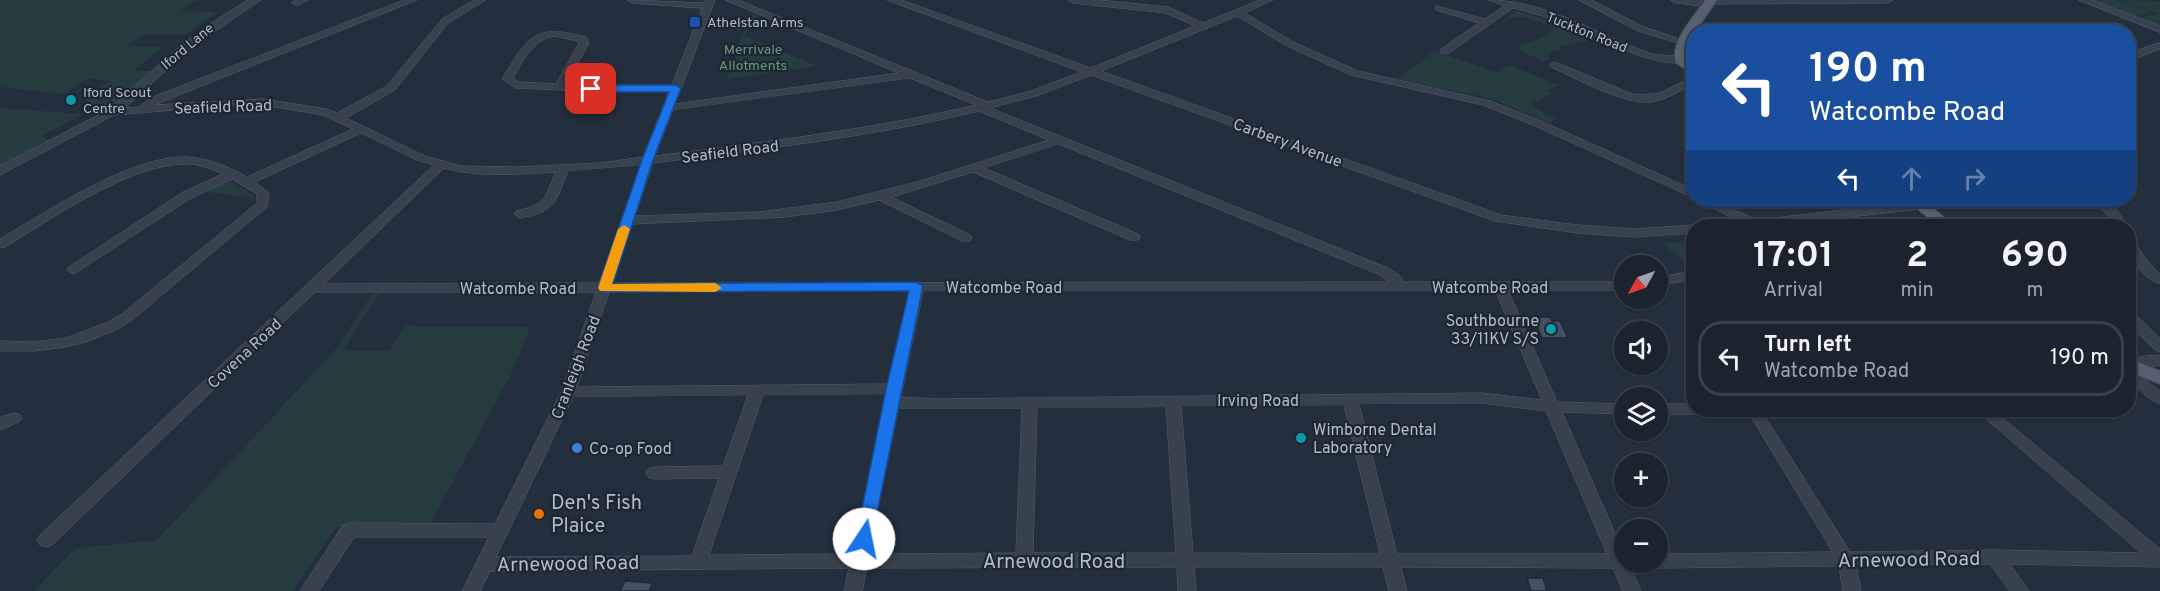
<!DOCTYPE html>
<html lang="en">
<head>
<meta charset="utf-8">
<style>
  body { margin:0; font-family:Overpass,sans-serif; background:#282f3a; color:#f1f3f6; height:100vh; display:flex; flex-direction:column; font-size:22px; white-space:nowrap }
  * { box-sizing:border-box; margin:0 }
  p { font-size:20px; color:#a0a4aa }
  .icon { flex:none; width:33px; height:33px; fill:none; stroke:currentColor; stroke-width:2; stroke-linecap:round; stroke-linejoin:round }
  .map { position:relative; flex:1; overflow:hidden }
  .sheet { position:absolute; left:1686px; top:219px; width:450px; height:198px; display:flex; flex-direction:column; background:#1b232e; border-radius:24px; box-shadow:0 2px 4px #0004,0 0 0 2px #39404a }
  .sheet>* { flex:none }
  .banner { position:absolute; left:1686px; top:24px; width:450px; height:183px; border-radius:24px; box-shadow:0 2px 4px #0004,0 0 0 2px #39404a; background:#1a4fa0; color:#fff; overflow:hidden }
  .needle { width:39px; rotate:230deg }
  .tools { position:absolute; left:1614px; top:255px; display:grid; gap:12px }
  .tools a { display:grid; place-items:center; width:54px; height:54px; border-radius:50%; background:#1b232e; box-shadow:0 2px 4px #0004,0 0 0 2px #39404a; font-size:30px }
  .pin { position:absolute; display:grid; place-items:center; width:51px; height:51px; color:#fff; margin:-26px; border-radius:12px; box-shadow:0 3px 9px #0006 }
  .me { position:absolute; width:66px; margin:-33px; rotate:11deg; stroke-linejoin:round; filter:drop-shadow(0 0 4px #0008) }
  .turn { display:flex; align-items:center; gap:21px; height:126px; padding:0 24px; font-size:27px }
  .turn .icon { width:78px; height:78px; stroke-width:2.5 }
  .turn b { display:block; font-size:42px; line-height:51px }
  .lanes { display:flex; align-items:center; height:57px; padding:0 24px; background:#0003; justify-content:center; gap:30px; direction:ltr }
  .lanes .off { opacity:.35 }
  .eta { display:flex; justify-content:space-evenly; align-items:center; height:102px; text-align:center }
  .eta b { font-size:36px; font-weight:700; line-height:42px }
  ul { padding:0; list-style:none }
  li { display:flex; align-items:center; gap:18px; height:75px; margin:0 12px 9px; padding:0 12px; border:3px solid #39404a; border-radius:24px }
  li div { flex:1 }
  li b { display:block; font-size:22px }
  li em { font-style:normal }
  .map>svg:first-child { display:block }
  .green { fill:#263c3f }
  .building { fill:#455162; stroke:#1f2835; stroke-width:1.5 }
  .lines { fill:none; stroke-linecap:round; stroke-linejoin:round }
  .minor-casing { stroke:#565f6c; stroke-width:1 }
  .major-casing { stroke:#414a57; stroke-width:2 }
  .minor { fill:#38414e; fill-rule:evenodd }
  .major { fill:#56606e; fill-rule:evenodd }
  .route { fill:#1a73e8; stroke:#114b97; stroke-width:1.5 }
  .slow { fill:#f59e0b }
  .transit-dot { fill:#1a4fb4; stroke:#1d2633; stroke-width:2 }
  .culture-dot { fill:#0f9aa8; stroke:#1d2633; stroke-width:2 }
  .shop-dot { fill:#3f7fe0; stroke:#1d2633; stroke-width:2 }
  .food-dot { fill:#e8710a; stroke:#1d2633; stroke-width:2 }
  .labels { text-anchor:middle; stroke-width:4.5; stroke-linejoin:round; paint-order:stroke }
  .far-poi-label { font-size:14px; fill:#b4bcc9; stroke:#1d2633; text-anchor:start }
  .far-street-label { font-size:14px; fill:#b4bcc9; stroke:#1d2633 }
  .far-park-label { font-size:14px; fill:#6b9a76; stroke:#1d2633 }
  .street-label { font-size:16px; fill:#b4bcc9; stroke:#1d2633 }
  .poi-label { font-size:16px; fill:#b4bcc9; stroke:#1d2633; text-anchor:start }
  .near-poi-label { font-size:20px; fill:#b4bcc9; stroke:#1d2633; text-anchor:start }
  .near-street-label { font-size:20px; fill:#b4bcc9; stroke:#1d2633 }
</style>
</head>
<body>
<div class="map">
<svg width="2160" height="591" viewBox="0 0 2160 591">
  <rect width="100%" height="100%" fill="#242f3e"/>
  <!-- green -->
  <path class="green" d="M0 0H203L195 1 180 11 218 12 185 35 146 34 125 46 163 47 133 71H152L118 103 108 109 81 107 89 94 110 81 88 78 64 94 0 87Z
    M2091 0H2118L2152 11 2121 0 2160 1V26L2137 18 2158 14 2144 10 2152 13 2134 16Z
    M1517 11 1543 18 1593 39 1561 46 1559 50 1550 52 1548 60 1543 61 1518 50 1522 43C1534 43 1546 37 1552 26L1522 17 1504 19Z
    M750 13 768 20 748 29 745 36 817 66 727 79Z
    M1434 51 1498 73 1509 65 1559 85 1548 91 1552 94 1532 103 1535 108 1556 119 1550 123 1489 98 1397 79Z
    M0 108 83 114 40 137 52 140 0 166Z
    M232 182 253 195 254 198 206 192 217 185Z
    M1693 242V268L1662 243Z
    M372 294H379L343 350 389 351 406 326 530 327 512 372 429 526 337 527 292 591H34L76 548 157 540 335 350Z"/>
  <!-- building -->
  <path class="building" d="M1533 317H1550L1552 321H1560L1568 338H1542Z
    M1527 578H1543L1547 591H1531Z
    M625 581 653 583 649 591H620Z"/>
  <g class="lines">
    <!-- minor casing -->
    <g class="minor-casing">
      <path id="minor" d="M249 0H261L189 49 125 108 139 107 150 98 404 0H417L154 105 263 99 326 109 337 113 387 86 442 19 474 0H486L448 23 395 90 346 118 425 156 461 166 517 167 601 163 643 157 669 91 607 92 515 88 502 79C528 36 534 23 586 37L589 43 566 84 672 85 702 8 632 3 627 0 704 3 705 0H715L675 104 899 73 725 0H738L988 102 1028 92 1082 72 887 0H901L1091 68 1195 26 1166 13 1073 3 1068 0H1099L1168 7 1203 23 1260 0H1273L1245 13 1293 42 1358 71 1490 101 1541 121 1694 190V198L1533 125 1483 105 1351 75 1287 46 1237 16 1101 71 1501 215 1577 225 1634 229 1694 225 1699 226H1694V233L1634 237 1577 233 1495 221 1091 75 1036 96 990 108 1388 268 1399 275 1404 282H1624V290H1508L1557 402 1624 404V414L1562 412 1624 554V562H1632L1630 566 1641 591H1623L1613 568 1401 567 1407 591H1389L1383 567H1194L1196 591H1178L1177 567 867 568 862 591H844L849 568 490 571 480 591H462L489 537H354L319 591H300L343 525 349 523 495 524 561 392 596 292H315L52 545 46 547 40 545 37 540 40 535 434 165 417 160 361 133 255 182 269 193 267 207 132 320 116 330 86 342 66 347 34 351H0V341L34 342 66 338 106 323 122 314 257 203V194L232 179 191 198 74 274 67 270 69 267 183 192 223 174C210 168 197 163 183 164 127 166 52 218 5 247L0 248V239C46 212 132 155 186 157 208 158 227 166 247 177L353 129 323 115 263 105 222 106 114 115 0 175V166L108 110 182 44 216 20ZM554 36 579 41V43L556 84 518 82 513 78C523 61 532 40 554 36ZM910 78 976 105C870 130 763 142 655 156L673 110ZM979 111 1049 140 917 182 837 202 759 212 635 216 653 163C762 149 871 137 979 111ZM1059 144 1378 274 1390 282 612 283 632 224 785 217 837 210 879 200 962 241H970L972 238 970 235 891 197 973 172 1130 240H1138L1140 237 1138 234 984 168ZM641 165 599 283 324 284 444 168C480 178 520 174 556 172 544 200 546 204 516 211L514 214 520 218C556 212 555 202 568 171ZM1404 290H1495L1542 400 1482 393 935 399 901 397 923 291ZM909 291 889 384 577 387 609 292ZM887 394 852 554 709 555 763 395ZM748 395 723 466 654 467 648 469 646 473 648 477 654 479 719 478 692 556 496 557 573 397ZM1482 403 1546 411 1607 554H1397L1359 404ZM1344 405 1380 554 1193 553 1181 406ZM1166 407 1176 553H1033L1037 408ZM899 408H1022L1016 553 869 554Z
        M296 0H308L297 6 292 3Z
        M1489 0C1545 0 1598 35 1649 53 1660 57 1676 53 1685 60 1665 75 1574 27 1549 18 1537 14 1525 11 1513 8L1449 53H1441V49L1479 23 1436 10V6L1485 19 1504 6Z
        M1579 0H1591L1644 27 1689 42 1684 45 1638 31Z
        M1671 0H1893L1888 3 1713 4 1709 7 1676 3Z
        M2079 0H2092L2160 26V32Z
        M2160 43V49L2128 61V54Z
        M1555 62 1632 94 1640 95 1660 93 1694 76V84C1680 91 1666 100 1650 102 1621 104 1578 79 1551 67L1550 65Z
        M1697 200H1712L1757 220 1920 201 1926 205 1920 209 1769 226H1735L1737 223 1741 222Z
        M2093 200C2109 199 2114 206 2123 219L2122 226H2110L2111 219Z
        M2128 235 2132 236 2144 257 2160 275V284C2148 281 2134 266 2130 254 2127 249 2128 241 2128 235Z
        M1694 271V279L1658 286V278Z
        M2128 311 2133 312 2160 339V352L2155 350 2128 323Z
        M2160 355V365L2143 368 2148 382 2160 391V404C2146 400 2114 370 2136 359 2142 355 2153 356 2160 355Z
        M1658 404H1694V410H1701L1694 414H1658Z
        M1724 410H1761L1850 552 1995 550 2141 553 1976 410H1993L2160 549V567L2010 564 2029 591H2010L1990 564 1856 565 1861 591H1843L1839 566 1658 568 1652 566 1650 562H1658V554L1833 552 1750 415 1726 414Z
        M14 413 19 414 22 418 19 422 0 430V418Z"/>
    </g>
    <!-- major casing -->
    <g class="major-casing">
      <path id="major" d="M1705 0H1717C1704 20 1689 35 1686 59L1694 65V75L1676 63C1669 42 1695 16 1705 0Z
        M1907 200H1923L1955 226H1938Z
        M2128 358 2160 371V384L2128 371Z"/>
    </g>
    <!-- minor -->
    <use href="#minor" class="minor"/>
    <!-- major -->
    <use href="#major" class="major"/>
  </g>
  <!-- route -->
  <path class="route" d="M676 85 681 88 653 160 613 284 916 282 923 286 871 543 864 545 858 543 856 539 886 389 909 291 604 292 598 288 642 160 669 92H591L585 89 591 85Z"/>
  <!-- slow -->
  <path class="slow" d="M624 225 630 229 612 284 715 283 722 288 715 292 600 291 598 288 618 229Z"/>
  <!-- markers -->
  <rect class="transit-dot" x="689" y="16" width="12" height="12" rx="3"/>
  <g class="culture-dot">
    <circle cx="71" cy="100" r="6"/>
    <circle cx="1551" cy="329" r="6"/>
    <circle cx="1301" cy="438" r="6"/>
  </g>
  <circle class="shop-dot" cx="577" cy="448" r="6"/>
  <circle class="food-dot" cx="539" cy="514" r="6"/>
  <g class="labels">
    <!-- far-poi labels -->
    <g class="far-poi-label">
      <text x="707" y="27">Athelstan Arms</text>
      <text x="83" y="97">Iford Scout<tspan x="83" dy="16">Centre</tspan></text>
    </g>
    <!-- far-street labels -->
    <g class="far-street-label">
      <text transform="translate(1587 32) rotate(22)" y="5">Tuckton Road</text>
      <text transform="translate(187 46) rotate(-40)" y="5">Iford Lane</text>
    </g>
    <!-- far-park labels -->
    <g class="far-park-label">
      <text x="753" y="54">Merrivale<tspan x="753" dy="16">Allotments</tspan></text>
    </g>
    <!-- street labels -->
    <g class="street-label">
      <text transform="translate(223 106) rotate(-2)" y="6">Seafield Road</text>
      <text transform="translate(1288 142) rotate(20)" y="6">Carbery Avenue</text>
      <text transform="translate(730 151) rotate(-7)" y="6">Seafield Road</text>
      <text x="1004" y="293">Watcombe Road</text>
      <text x="1490" y="293">Watcombe Road</text>
      <text x="518" y="294">Watcombe Road</text>
      <text transform="translate(244 353) rotate(-43)" y="6">Covena Road</text>
      <text transform="translate(575 367) rotate(-69)" y="6">Cranleigh Road</text>
      <text x="1258" y="406">Irving Road</text>
    </g>
    <!-- poi labels -->
    <g class="poi-label">
      <text x="1539" y="326" text-anchor="end">Southbourne<tspan x="1539" dy="18">33/11KV S/S</tspan></text>
      <text x="1313" y="435">Wimborne Dental<tspan x="1313" dy="18">Laboratory</tspan></text>
      <text x="589" y="454">Co-op Food</text>
    </g>
    <!-- near-poi labels -->
    <g class="near-poi-label">
      <text x="551" y="509">Den's Fish<tspan x="551" dy="23">Plaice</tspan></text>
    </g>
    <!-- near-street labels -->
    <g class="near-street-label">
      <text transform="translate(1909 559) rotate(-1)" y="7">Arnewood Road</text>
      <text x="1054" y="568">Arnewood Road</text>
      <text transform="translate(568 563) rotate(-1)" y="7">Arnewood Road</text>
    </g>
  </g>
</svg>
<div class="tools">
<a><svg class="needle" viewBox="-14 -14 28 28"><path d="M0-13l5 13h-10z" fill="#e53935"/><path d="M0 13l5-13h-10z" fill="#a0a4aa"/></svg></a>
<a><svg class="icon" aria-label="sound" viewBox="0 0 24 24"><path d="M4 9h4l5-4v14l-5-4H4zM17 9q2 3 0 6"/></svg></a>
<a><svg class="icon" aria-label="layers" viewBox="0 0 24 24"><path d="M12 4l9 5-9 5-9-5zM3 14l9 5 9-5"/></svg></a>
<a>+</a>
<a>−</a>
</div>
<div class="pin" style="left:591px;top:89px;background:#d93025"><svg class="icon" aria-label="arrive" viewBox="0 0 24 24"><path d="M6 21V4h12l-3 4 3 4H6"/></svg></div>
<svg class="me" style="left:864px;top:539px" viewBox="-20 -20 40 40"><circle r="19" fill="#fff"/><path d="M0-13L10 11 0 6-10 11z" fill="#1a73e8"/></svg>
<div class="banner">
<div class="turn"><svg class="icon" aria-label="left" viewBox="0 0 24 24"><path d="M17 20v-9H6M10 6l-5 5 5 5"/></svg><div><b>190 m</b>Watcombe Road</div></div>
<div class="lanes"><svg class="icon" aria-label="left" viewBox="0 0 24 24"><path d="M17 20v-9H6M10 6l-5 5 5 5"/></svg><svg class="icon off" aria-label="ahead" viewBox="0 0 24 24"><path d="M12 20V5M6 11l6-6 6 6"/></svg><svg class="icon off" aria-label="right" viewBox="0 0 24 24"><path d="M7 20v-9h11M14 6l5 5-5 5"/></svg></div>
</div>
<section class="sheet">
<div class="eta">
<div><b>17:01</b><p>Arrival</p></div>
<div><b>2</b><p>min</p></div>
<div><b>690</b><p>m</p></div>
</div>
<ul>
<li><svg class="icon" aria-label="left" viewBox="0 0 24 24"><path d="M17 20v-9H6M10 6l-5 5 5 5"/></svg><div><b>Turn left</b><p>Watcombe Road</p></div><em>190 m</em></li>
</ul>
</section>
</div>
</body>
</html>
